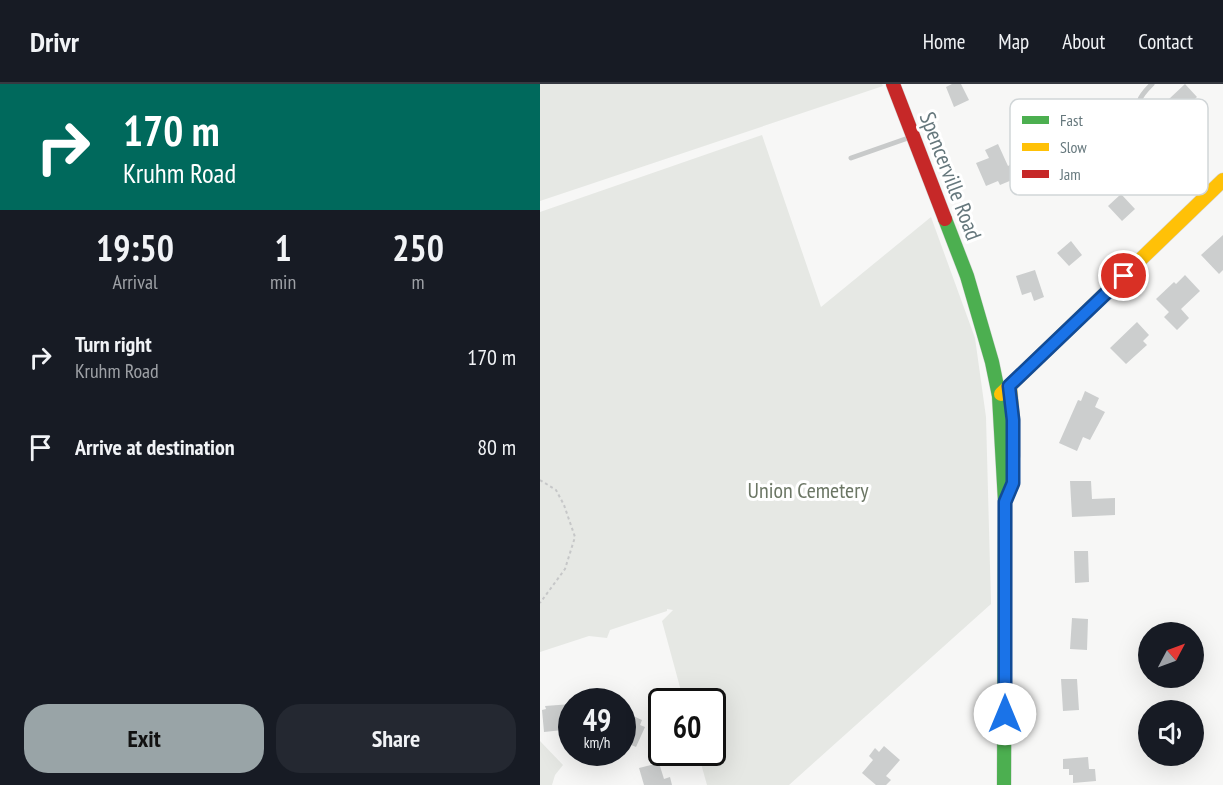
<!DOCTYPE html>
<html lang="en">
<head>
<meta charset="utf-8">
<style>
  body { margin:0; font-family:"PT Sans Narrow",sans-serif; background:#242831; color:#f1f3f6; height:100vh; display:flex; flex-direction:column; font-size:22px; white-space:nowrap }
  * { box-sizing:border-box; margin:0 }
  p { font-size:20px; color:#9ea1a6 }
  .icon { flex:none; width:33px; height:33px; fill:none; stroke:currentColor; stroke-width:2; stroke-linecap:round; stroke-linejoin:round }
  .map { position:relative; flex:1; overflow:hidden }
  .drawer { display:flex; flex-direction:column; background:#171b24; width:540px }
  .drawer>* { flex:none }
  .hud { background:#00695c; color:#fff; overflow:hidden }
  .needle { width:39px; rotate:49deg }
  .tools { position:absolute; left:598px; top:538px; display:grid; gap:12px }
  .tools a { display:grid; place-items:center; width:66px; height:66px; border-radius:50%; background:#171b24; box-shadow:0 6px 24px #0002; font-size:30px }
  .speed { position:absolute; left:18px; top:604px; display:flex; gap:12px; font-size:30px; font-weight:700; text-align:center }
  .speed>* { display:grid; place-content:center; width:78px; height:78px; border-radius:50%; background:#171b24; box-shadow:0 6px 24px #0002; line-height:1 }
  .speed small { font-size:15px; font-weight:400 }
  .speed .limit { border:3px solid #111; border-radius:9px; background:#fff; color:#111 }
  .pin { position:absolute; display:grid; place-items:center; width:51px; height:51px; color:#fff; margin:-26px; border:3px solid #fff; border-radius:50%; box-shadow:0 2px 6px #0007 }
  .me { position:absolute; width:66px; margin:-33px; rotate:0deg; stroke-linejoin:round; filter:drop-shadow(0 0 4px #0008) }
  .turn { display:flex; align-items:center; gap:21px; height:126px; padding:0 24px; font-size:27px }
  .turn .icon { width:78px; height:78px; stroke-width:2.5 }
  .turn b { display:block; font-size:42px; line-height:51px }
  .eta { display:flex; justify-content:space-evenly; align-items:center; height:102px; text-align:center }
  .eta b { font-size:36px; font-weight:600; line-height:42px }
  .button { display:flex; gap:12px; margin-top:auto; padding:12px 24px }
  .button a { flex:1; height:69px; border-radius:24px; background:#99a4a7; color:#111; font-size:24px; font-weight:600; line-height:69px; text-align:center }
  .button a+a { background:#242831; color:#f1f3f6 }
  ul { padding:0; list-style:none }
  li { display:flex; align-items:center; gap:18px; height:90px; padding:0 24px }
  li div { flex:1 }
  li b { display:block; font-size:22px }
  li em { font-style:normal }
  header { display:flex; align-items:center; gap:36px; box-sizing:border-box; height:84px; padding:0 30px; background:#171b24; border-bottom:2px solid #363941 }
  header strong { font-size:28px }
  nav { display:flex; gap:33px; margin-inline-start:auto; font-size:21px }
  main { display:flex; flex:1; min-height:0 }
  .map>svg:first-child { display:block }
  .green { fill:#e6e8e4 }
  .building { fill:#cccece }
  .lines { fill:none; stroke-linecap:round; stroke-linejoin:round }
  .fast-casing { stroke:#d2d3d3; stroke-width:15 }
  .slow-casing { stroke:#d2d3d3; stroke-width:15 }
  .jam-casing { stroke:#d2d3d3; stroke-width:15 }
  .path { stroke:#c6c7c8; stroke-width:2; stroke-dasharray:3 3; stroke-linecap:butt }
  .lane { stroke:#c8caca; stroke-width:5 }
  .fast { stroke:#4caf50; stroke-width:14 }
  .slow { stroke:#ffc107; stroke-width:14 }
  .jam { stroke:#c62828; stroke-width:14 }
  .route-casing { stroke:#114b97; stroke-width:15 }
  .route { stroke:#1a73e8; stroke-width:10 }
  .labels { text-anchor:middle; stroke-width:6; stroke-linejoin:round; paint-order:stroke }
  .street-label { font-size:22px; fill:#66787d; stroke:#fff }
  .park-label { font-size:22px; fill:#6b7664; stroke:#fff }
  .key { fill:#fff; stroke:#d1d6d8; stroke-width:1.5 }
  .key-label { font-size:16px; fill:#66787d }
</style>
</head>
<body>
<header>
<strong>Drivr</strong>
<nav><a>Home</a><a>Map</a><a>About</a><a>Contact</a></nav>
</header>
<main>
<section class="drawer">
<div class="hud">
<div class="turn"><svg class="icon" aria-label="right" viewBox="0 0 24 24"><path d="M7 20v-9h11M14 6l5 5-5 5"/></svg><div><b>170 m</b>Kruhm Road</div></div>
</div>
<div class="eta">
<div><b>19:50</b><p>Arrival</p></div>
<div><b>1</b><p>min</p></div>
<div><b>250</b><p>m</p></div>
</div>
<ul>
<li><svg class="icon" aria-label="right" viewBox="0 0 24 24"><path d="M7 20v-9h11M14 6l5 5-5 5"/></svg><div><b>Turn right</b><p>Kruhm Road</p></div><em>170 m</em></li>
<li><svg class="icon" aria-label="arrive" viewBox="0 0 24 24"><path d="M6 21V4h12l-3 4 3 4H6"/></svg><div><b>Arrive at destination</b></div><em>80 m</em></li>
</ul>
<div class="button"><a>Exit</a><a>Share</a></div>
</section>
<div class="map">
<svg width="683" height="701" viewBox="0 0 683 701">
  <rect width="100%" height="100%" fill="#f7f7f6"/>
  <!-- green -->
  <path class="green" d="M0 0H342L343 2 0 117Z
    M222 51 281 223 391 133 435 254 446 333 451 520 249 701H167L158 669H172V618H144L122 537 133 526 127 525V527L70 546 67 554 49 552 0 568V128Z
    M0 657 23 681 15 691 12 701H0Z"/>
  <!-- building -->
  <path class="building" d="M412 0H421L429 16 414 23 406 3Z
    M645 0 657 13 645 24 647 26 627 45 613 30Z
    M458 60 468 82 473 79 479 93 460 101 458 97 446 102 436 79 449 74 445 66Z
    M581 110 595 125 582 137 568 122Z
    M683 151V186L679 190 661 171Z
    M531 157 542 171 529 182 517 169Z
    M495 186 504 213 494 217 491 208 482 211 476 192Z
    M645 191 660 207 641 225 649 234 637 246 624 233 629 228 616 215 634 198 636 200Z
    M597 238 609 251 603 257 607 261 586 280 570 264Z
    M545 307 559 314 555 323 565 328 550 356 543 353 537 367 519 359 538 316 541 317Z
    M530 397H551L552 415 575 414V431L532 433Z
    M534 467H548L549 498 535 499Z
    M532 534 548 535 547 566 530 565Z
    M521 595H537L539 626 523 627Z
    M32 620V645L4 648 2 626 6 625 5 622Z
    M91 631 102 636 100 641 105 643 96 663 82 657V634L89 637Z
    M344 662 360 676 346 692 351 696 346 701H336L322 689 333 676 329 672 335 664 339 668Z
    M548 673 549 685H555L556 697 533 699V691H529V685H523V675Z
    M119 679 124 695 130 693 132 701H104L99 684Z"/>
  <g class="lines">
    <!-- fast casing -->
    <g class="fast-casing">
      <path id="fast" d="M405 135 427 192 452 278 459 312 465 418 464 701"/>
    </g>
    <!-- slow casing -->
    <g class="slow-casing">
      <path id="slow" d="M470 304 473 336V372
        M461 310 683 96"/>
    </g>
    <!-- jam casing -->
    <g class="jam-casing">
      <path id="jam" d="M353 0 405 135"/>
    </g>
    <!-- path -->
    <path class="path" d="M0 396 16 406 24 421 35 453 25 485 0 519"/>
    <!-- lane -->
    <path class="lane" d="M612 0C598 14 596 18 602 37L668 108
      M311 74 371 53"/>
    <!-- fast -->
    <use href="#fast" class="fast"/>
    <!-- slow -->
    <use href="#slow" class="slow"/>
    <!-- jam -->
    <use href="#jam" class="jam"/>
  </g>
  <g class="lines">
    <!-- route casing -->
    <g class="route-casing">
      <path id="route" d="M465 630V418L473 399V336L469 302 584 192"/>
    </g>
    <!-- route -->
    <use href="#route" class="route"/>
  </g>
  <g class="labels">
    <!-- street labels -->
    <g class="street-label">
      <text transform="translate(411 92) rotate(69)" y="8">Spencerville Road</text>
    </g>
    <!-- park labels -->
    <g class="park-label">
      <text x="268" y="414">Union Cemetery</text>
    </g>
  </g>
  <!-- legend -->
  <rect x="470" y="15" width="198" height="96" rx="9" class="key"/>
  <rect x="482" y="32" width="27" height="8" fill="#4caf50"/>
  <rect x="482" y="59" width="27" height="8" fill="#ffc107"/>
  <rect x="482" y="86" width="27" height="8" fill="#c62828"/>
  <g class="key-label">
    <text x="520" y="42">Fast</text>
    <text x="520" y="69">Slow</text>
    <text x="520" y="96">Jam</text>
  </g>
</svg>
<div class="tools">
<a><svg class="needle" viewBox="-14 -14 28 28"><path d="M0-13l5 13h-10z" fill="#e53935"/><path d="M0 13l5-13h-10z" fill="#9ea1a6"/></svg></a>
<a><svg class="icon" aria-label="sound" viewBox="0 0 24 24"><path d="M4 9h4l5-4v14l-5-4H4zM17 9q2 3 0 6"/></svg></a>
</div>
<div class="speed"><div>49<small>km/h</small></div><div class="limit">60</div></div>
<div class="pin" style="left:584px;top:192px;background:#d93025"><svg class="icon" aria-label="arrive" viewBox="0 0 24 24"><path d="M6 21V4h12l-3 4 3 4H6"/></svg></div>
<svg class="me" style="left:465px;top:630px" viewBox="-20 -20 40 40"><circle r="19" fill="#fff"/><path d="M0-13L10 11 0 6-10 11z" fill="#1a73e8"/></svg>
</div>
</main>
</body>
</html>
